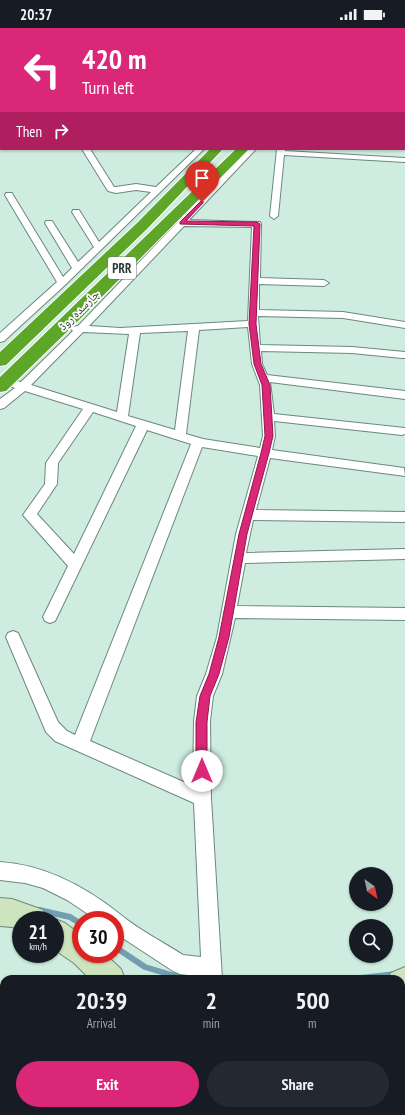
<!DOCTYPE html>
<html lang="en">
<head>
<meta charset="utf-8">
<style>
  body { margin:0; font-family:"PT Sans Narrow","Noto Naskh Arabic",sans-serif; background:#242831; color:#f1f3f6; height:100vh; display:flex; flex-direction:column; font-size:15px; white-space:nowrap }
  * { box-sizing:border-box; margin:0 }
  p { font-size:13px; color:#9ea1a6 }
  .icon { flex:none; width:22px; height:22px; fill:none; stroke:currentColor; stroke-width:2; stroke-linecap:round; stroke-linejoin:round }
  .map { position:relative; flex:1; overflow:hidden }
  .drawer { position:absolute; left:0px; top:947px; width:405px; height:140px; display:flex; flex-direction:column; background:#171b24; border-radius:12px 12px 0 0; box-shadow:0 1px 3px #0004 }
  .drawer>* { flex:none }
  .banner { position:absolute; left:0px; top:0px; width:405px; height:122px; box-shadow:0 1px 3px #0004; background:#db2777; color:#fff; overflow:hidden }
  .needle { width:26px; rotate:147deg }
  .controls { position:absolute; left:349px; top:839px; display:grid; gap:8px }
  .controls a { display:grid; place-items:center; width:44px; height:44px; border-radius:50%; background:#171b24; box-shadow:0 1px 3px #0004; font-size:20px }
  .speed { position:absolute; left:12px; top:883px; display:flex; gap:8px; font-size:20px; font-weight:700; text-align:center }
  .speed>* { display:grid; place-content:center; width:52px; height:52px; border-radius:50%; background:#171b24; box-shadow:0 1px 3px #0004; line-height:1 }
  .speed small { font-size:10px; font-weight:400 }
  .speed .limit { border:6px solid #d22; background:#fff; color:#111 }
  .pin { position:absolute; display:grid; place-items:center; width:34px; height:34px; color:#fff; margin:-41px -17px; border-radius:50% 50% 50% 0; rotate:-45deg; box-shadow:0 0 4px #0007 }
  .pin .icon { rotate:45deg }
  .me { position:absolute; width:44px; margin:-22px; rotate:0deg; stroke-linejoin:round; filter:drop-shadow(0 0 3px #0008) }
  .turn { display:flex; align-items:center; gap:14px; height:84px; padding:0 16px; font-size:18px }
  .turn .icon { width:52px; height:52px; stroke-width:2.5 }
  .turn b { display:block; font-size:28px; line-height:34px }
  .then { display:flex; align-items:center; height:38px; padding:0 16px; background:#0003; gap:8px; font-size:15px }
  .eta { display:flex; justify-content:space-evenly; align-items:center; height:68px; text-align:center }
  .eta b { font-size:24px; font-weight:700; line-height:28px }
  .primary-button { display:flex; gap:8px; margin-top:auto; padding:8px 16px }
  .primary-button a { flex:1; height:46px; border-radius:24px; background:#db2777; color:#fff; font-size:16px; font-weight:700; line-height:46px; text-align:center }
  .primary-button a+a { background:#242831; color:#f1f3f6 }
  .status { display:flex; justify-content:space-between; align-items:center; height:28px; padding:0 20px; background:#171b24; direction:ltr }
  .status svg { height:11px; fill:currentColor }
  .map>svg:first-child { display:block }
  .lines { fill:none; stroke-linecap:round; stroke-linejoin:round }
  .stream { stroke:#749db1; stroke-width:6 }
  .street-casing { stroke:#6c887d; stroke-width:2 }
  .secondary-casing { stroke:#6c887d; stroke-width:2 }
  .highway-casing { stroke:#fff; stroke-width:2 }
  .street { fill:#fff; fill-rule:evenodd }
  .secondary { fill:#cee4be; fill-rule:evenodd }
  .highway { fill:#5da627; fill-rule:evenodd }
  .route { fill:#db2777; stroke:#8e194d }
  .labels { text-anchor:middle; stroke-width:3.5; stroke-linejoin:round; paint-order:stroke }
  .far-street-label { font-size:12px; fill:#2c3833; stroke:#fff }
  .shield { fill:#fff; stroke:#6b7470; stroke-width:1 }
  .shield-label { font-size:13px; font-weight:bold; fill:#2c3833 }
</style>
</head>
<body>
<div class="status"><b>20:37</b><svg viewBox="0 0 49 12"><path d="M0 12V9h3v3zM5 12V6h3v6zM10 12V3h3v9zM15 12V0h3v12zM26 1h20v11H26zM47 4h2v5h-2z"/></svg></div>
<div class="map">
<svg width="405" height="1087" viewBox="0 0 405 1087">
  <rect width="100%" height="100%" fill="#ceecdf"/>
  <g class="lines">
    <!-- stream -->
    <path class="stream" d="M39 882 70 889 81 896
      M115 919 145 939 185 951
      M352 951 405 945"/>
    <!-- street casing -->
    <g class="street-casing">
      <path id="street" d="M31 0H37L38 1H32Z
        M77 0H83V1H77Z
        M150 0H156L157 1H151Z
        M187 0H193L194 1H188Z
        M281 0H287V1H281Z
        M404 10H405L404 15Z
        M0 15H1V19H0Z
        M404 28H405L404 33Z
        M0 36H1V41H0Z
        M404 42H405V46H404Z
        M404 109H405V113H404Z
        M82 121H90L114 159H116L136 156 156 159 196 121H204L65 257 4 313 0 314V305L57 254 5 167 6 165H12L13 167 63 249 72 240 45 195 46 193H52L78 234 94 219 72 184 73 182H79L99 214 151 164 136 162 116 165 108 163Z
        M248 121H256L189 192 260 194 261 196 260 250 324 252 329 255 324 258 259 256V282L343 284 405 294V300L343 290 258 288 260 317 352 319 405 324V330H402L352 325 261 323 262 336 267 347 405 363V371L270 354 274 386 405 400V406L402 407 274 393 275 408 272 422 404 440 405 448 270 430 256 482 405 484V494L253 492 246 525 405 521V531L245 535 237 578 405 580V592L235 590 222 646 213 668 210 693 211 770 222 951H202V949L180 946 173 943 115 905V892H97L67 872 43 860 25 855 0 852V834C46 837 86 859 121 887 139 902 163 914 183 927L201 929 194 775 55 713 46 704 6 609 8 605 13 603 18 605 58 694 67 703 75 707 191 416 147 402 57 589 55 593 50 595 45 593 43 589 68 538 23 487 45 456 46 435 83 381 25 363 4 380 0 381V371L15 360 2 355 0 353 2 351 6 350 21 354 73 303 71 301 72 299 78 298ZM184 198 252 199 248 293 120 300 89 298ZM248 299 252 336 260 357 263 408 260 420 203 411 186 406 199 302ZM188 303 175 402 128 388 140 305ZM83 304 129 306 117 384 31 357ZM93 384 136 398 74 526 37 486 57 456 58 435ZM202 419 258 428 236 506 217 609 206 646 197 668 194 693 193 758 90 713Z
        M277 121H285V123L405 130V134L284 127 278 188 274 191 270 188Z"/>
    </g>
    <!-- secondary casing -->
    <g class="secondary-casing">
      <path id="secondary" d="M351 0H360V1H351Z
        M404 54H405V61H404Z
        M0 870 12 871 43 882 47 892H21V902L12 899 0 898Z
        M55 891 65 895 81 907V926H105L121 941 125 951H90L74 935 55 922V892H53Z
        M405 939V968L401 969V951H388L391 945Z"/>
    </g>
    <!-- highway casing -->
    <g class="highway-casing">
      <path id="highway" d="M404 24H405V30H404Z
        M210 121H223L147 201 6 337 0 338V324L137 195Z
        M236 121H249L76 295 6 363 0 364V349Z"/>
    </g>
    <!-- street -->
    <use href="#street" class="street"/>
    <!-- secondary -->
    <use href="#secondary" class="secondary"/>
    <!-- highway -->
    <use href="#highway" class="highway"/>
  </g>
  <!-- route -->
  <path class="route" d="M202 172 203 173V175L186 193 257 194 260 196 256 296 261 336 270 357 273 408 269 425 247 506 229 609 219 646 210 668 207 694V743L206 746 202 748 198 746 196 743V694L200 668 209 646 219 609 239 506 261 425 265 408 262 357 254 336 249 296 254 198 180 196V194Z"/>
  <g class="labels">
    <!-- far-street labels -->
    <g class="far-street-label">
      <text transform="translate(79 282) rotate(-45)" y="4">چارسدہ روڈ</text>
    </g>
    <!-- shield labels -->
    <rect class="shield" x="108" y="229" width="28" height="22" rx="3"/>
    <g class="shield-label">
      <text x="122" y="245">PRR</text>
    </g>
  </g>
</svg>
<div class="controls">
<a><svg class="needle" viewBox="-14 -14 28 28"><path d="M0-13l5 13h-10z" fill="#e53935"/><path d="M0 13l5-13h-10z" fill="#9ea1a6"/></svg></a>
<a><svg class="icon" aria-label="search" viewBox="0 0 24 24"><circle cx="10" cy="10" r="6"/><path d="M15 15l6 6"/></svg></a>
</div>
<div class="speed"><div>21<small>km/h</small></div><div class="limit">30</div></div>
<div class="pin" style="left:202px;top:174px;background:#d93025"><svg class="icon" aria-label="arrive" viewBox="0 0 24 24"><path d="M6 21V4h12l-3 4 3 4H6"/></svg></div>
<svg class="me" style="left:202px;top:743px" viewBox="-20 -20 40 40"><circle r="19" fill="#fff"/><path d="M0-13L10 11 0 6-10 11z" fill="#db2777"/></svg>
<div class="banner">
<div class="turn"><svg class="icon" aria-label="left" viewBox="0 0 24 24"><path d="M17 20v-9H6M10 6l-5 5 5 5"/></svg><div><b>420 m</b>Turn left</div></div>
<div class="then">Then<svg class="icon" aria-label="right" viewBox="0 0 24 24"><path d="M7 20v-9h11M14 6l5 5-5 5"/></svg></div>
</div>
<section class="drawer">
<div class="eta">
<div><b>20:39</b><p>Arrival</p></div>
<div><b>2</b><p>min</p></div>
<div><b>500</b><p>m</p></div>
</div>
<div class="primary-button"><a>Exit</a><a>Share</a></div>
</section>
</div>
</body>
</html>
